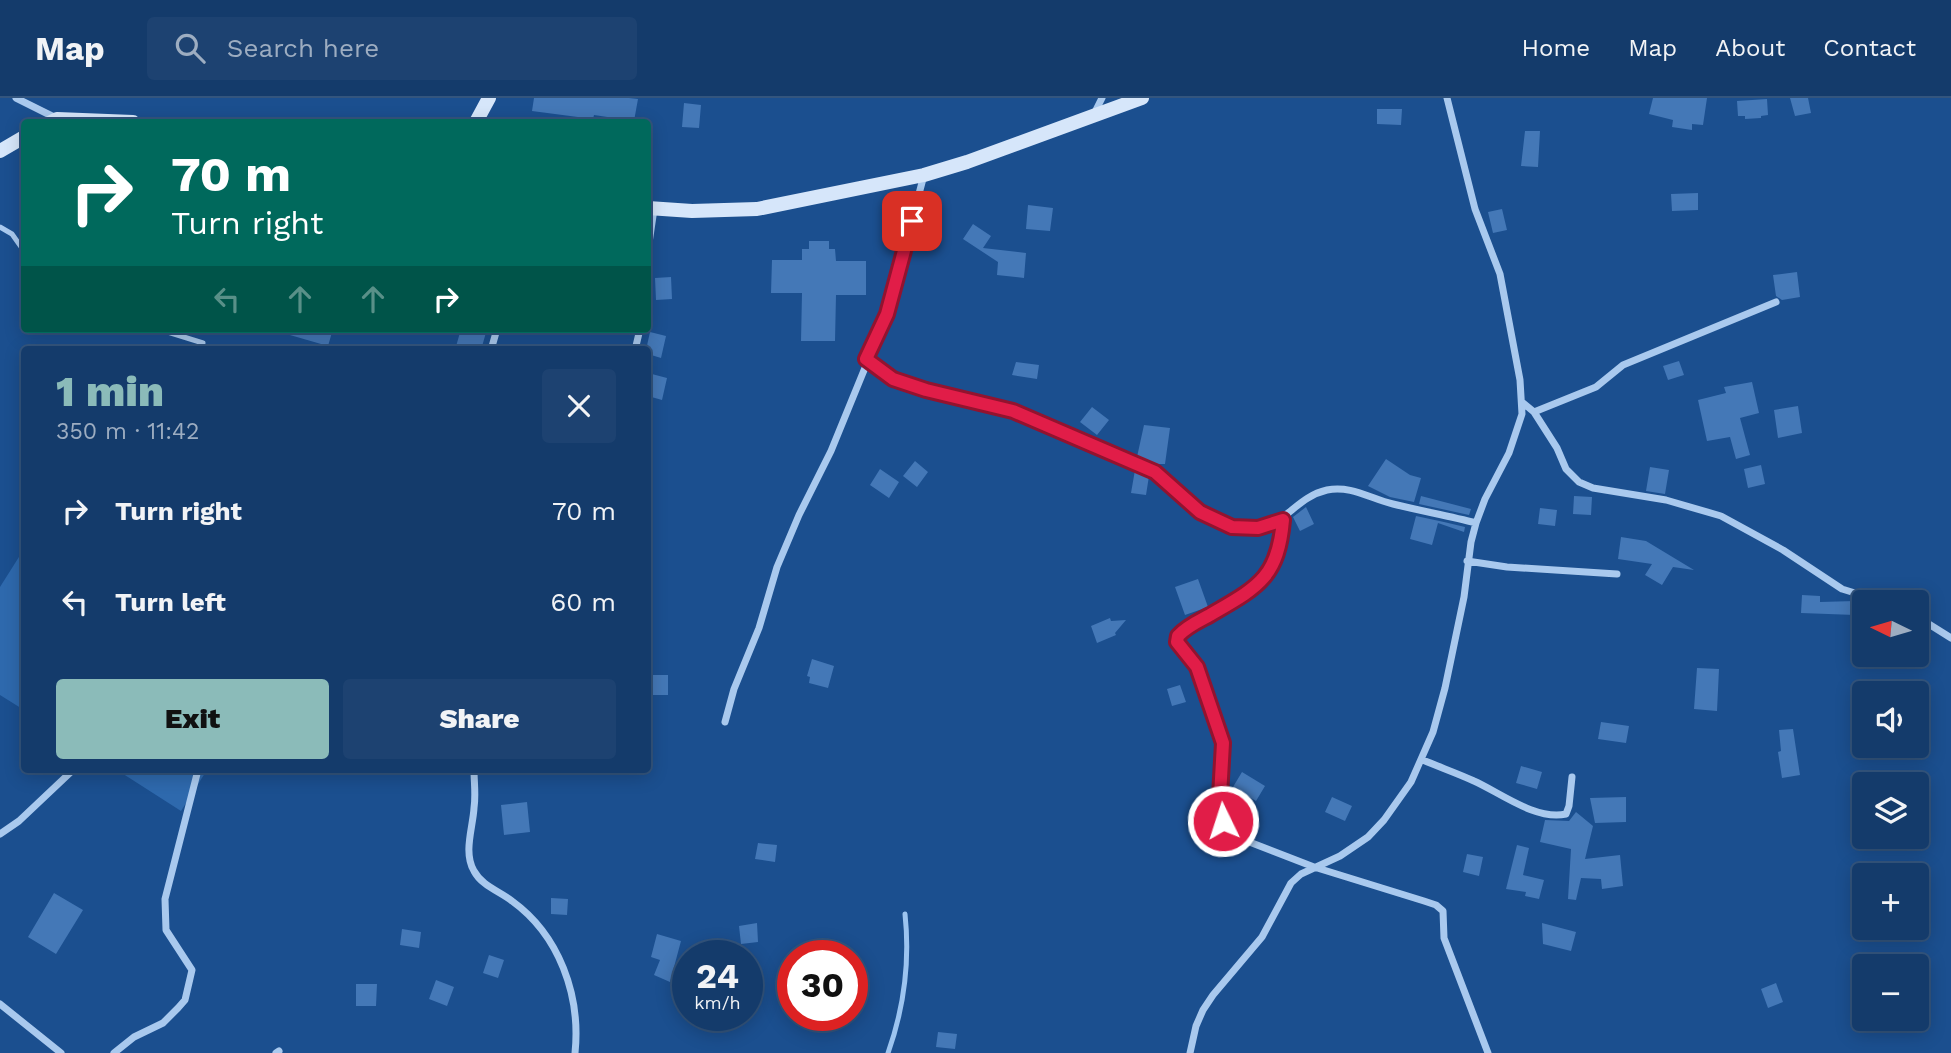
<!DOCTYPE html>
<html lang="en">
<head>
<meta charset="utf-8">
<style>
  body { margin:0; font-family:"Work Sans",sans-serif; background:#1d4271; color:#f1f3f6; height:100vh; display:flex; flex-direction:column; font-size:26px; white-space:nowrap }
  * { box-sizing:border-box; margin:0 }
  p { font-size:23px; color:#9dadc1 }
  .icon { flex:none; width:38px; height:38px; fill:none; stroke:currentColor; stroke-width:2; stroke-linecap:round; stroke-linejoin:round }
  .map { position:relative; flex:1; overflow:hidden }
  .drawer { position:absolute; left:21px; top:248px; width:630px; height:427px; display:flex; flex-direction:column; background:#143b6b; border-radius:7px; box-shadow:0 4px 18px #0003,0 0 0 2px #33557e }
  .drawer>* { flex:none }
  .guide { position:absolute; left:21px; top:21px; width:630px; height:214px; border-radius:7px; box-shadow:0 4px 18px #0003,0 0 0 2px #33557e; background:#00695c; color:#fff; overflow:hidden }
  .needle { width:46px; rotate:275deg }
  .buttons { position:absolute; left:1852px; top:492px; display:grid; gap:14px }
  .buttons a { display:grid; place-items:center; width:77px; height:77px; border-radius:7px; background:#143b6b; box-shadow:0 4px 18px #0003,0 0 0 2px #33557e; font-size:35px }
  .speed { position:absolute; left:672px; top:842px; display:flex; gap:14px; font-size:35px; font-weight:700; text-align:center }
  .speed>* { display:grid; place-content:center; width:91px; height:91px; border-radius:50%; background:#143b6b; box-shadow:0 4px 18px #0003,0 0 0 2px #33557e; line-height:1 }
  .speed small { font-size:18px; font-weight:400 }
  .speed .limit { border:10px solid #d22; background:#fff; color:#111 }
  .pin { position:absolute; display:grid; place-items:center; width:60px; height:60px; color:#fff; margin:-30px; border-radius:14px; box-shadow:0 4px 10px #0006 }
  .me { position:absolute; width:77px; margin:-38px; rotate:356deg; stroke-linejoin:round; filter:drop-shadow(0 0 5px #0008) }
  .turn { display:flex; align-items:center; gap:24px; height:147px; padding:0 35px; font-size:32px }
  .turn .icon { width:91px; height:91px; stroke-width:2.5 }
  .turn b { display:block; font-size:49px; line-height:60px }
  .lanes { display:flex; align-items:center; height:66px; padding:0 35px; background:#0003; justify-content:center; gap:35px; direction:ltr }
  .lanes .off { opacity:.35 }
  .round { display:grid; place-items:center; flex:none; width:74px; height:74px; border-radius:7px; background:#1d4271 }
  .headline { display:flex; align-items:center; justify-content:space-between; height:119px; padding:0 35px }
  h1 { font-size:42px; font-weight:800; line-height:52px; color:#8bbbb9 }
  .action { display:flex; gap:14px; margin-top:auto; padding:14px 35px }
  .action a { flex:1; height:80px; border-radius:7px; background:#8bbbb9; color:#111; font-size:28px; font-weight:800; line-height:80px; text-align:center }
  .action a+a { background:#1d4271; color:#f1f3f6 }
  ul { padding:0; list-style:none }
  li { display:flex; align-items:center; gap:21px; height:91px; padding:0 35px }
  li div { flex:1 }
  li b { display:block; font-size:26px }
  li em { font-style:normal }
  header { display:flex; align-items:center; gap:42px; box-sizing:border-box; height:98px; padding:0 35px; background:#143b6b; border-bottom:2px solid #33557e }
  header strong { font-size:33px }
  nav { display:flex; gap:38px; margin-inline-start:auto; font-size:24px }
  .search { width:490px; height:63px; background:#1d4271; display:flex; align-items:center; gap:18px; box-sizing:border-box; padding:0 24px; border-radius:7px; color:#9dadc1; font-size:26px }
  .map>svg:first-child { display:block }
  .green { fill:#2e69ad }
  .lines { fill:none; stroke-linecap:round; stroke-linejoin:round }
  .stream { stroke:#9cc4f0; stroke-width:5 }
  .building { fill:#4478b7 }
  .lane { stroke:#a9c9ee; stroke-width:5 }
  .street { stroke:#a9c9ee; stroke-width:7 }
  .secondary { stroke:#d6e6fa; stroke-width:14 }
  .route-casing { stroke:#92132f; stroke-width:18 }
  .route { stroke:#e11d48; stroke-width:12 }
</style>
</head>
<body>
<header>
<strong>Map</strong>
<div class="search"><svg class="icon" aria-label="search" viewBox="0 0 24 24"><circle cx="10" cy="10" r="6"/><path d="M15 15l6 6"/></svg>Search here</div>
<nav><a>Home</a><a>Map</a><a>About</a><a>Contact</a></nav>
</header>
<div class="map">
<svg width="1951" height="955" viewBox="0 0 1951 955">
  <rect width="100%" height="100%" fill="#1b4f8f"/>
  <!-- green -->
  <path class="green" d="M24 451V612L0 597V489Z
    M117 672H207L181 713Z"/>
  <g class="lines">
    <!-- stream -->
    <path class="stream" d="M888 955C904 910 910 863 905 816"/>
  </g>
  <!-- building -->
  <path class="building" d="M534 0H629L638 1 634 23 594 17 593 21 532 13Z
    M1653 0H1707L1703 27 1692 26V32L1672 29 1673 22 1649 16Z
    M1790 0H1808L1811 15 1795 18Z
    M1767 1 1768 17 1761 18V20L1745 21V18H1738L1737 3Z
    M684 5 701 7 699 30 682 29Z
    M1377 11H1402L1401 27 1377 26Z
    M1525 33H1540L1538 69 1521 68Z
    M1698 95V112L1672 113 1671 96Z
    M1028 107 1053 110 1050 133 1026 131Z
    M1502 111 1507 132 1493 135 1488 114Z
    M973 126 991 138 983 150 1026 155 1024 180 997 177 998 164 963 141Z
    M809 143H829V151H835L836 163H866V197H836L835 243H801L802 195H771L772 162H802V151H809Z
    M1797 174 1800 199 1782 202 1776 198 1773 177Z
    M671 179 672 201 656 202 655 180Z
    M283 231H333L328 248 283 235Z
    M461 231H487L481 252H455Z
    M650 234 666 238 661 260 648 256V252H646Z
    M1679 263 1684 277 1668 282 1663 268Z
    M1016 264 1039 267 1037 281 1012 277Z
    M648 275 667 280 662 302 648 298Z
    M1752 284 1759 315 1740 320 1750 357 1736 361 1730 339 1707 343 1698 302 1726 295 1724 289Z
    M1798 308 1802 335 1778 340 1774 312Z
    M1092 309 1109 322 1097 337 1080 324Z
    M1144 327 1170 330 1165 366H1151L1137 359Z
    M1386 361 1410 377 1421 380 1414 404 1390 399 1368 388Z
    M915 363 928 374 917 389 903 378Z
    M1761 367 1765 386 1748 390 1744 371Z
    M1650 369 1669 372 1665 396 1646 393Z
    M880 371 899 384 889 400 870 387Z
    M1135 372 1149 378 1146 397 1131 395Z
    M1421 398 1471 411 1469 417 1419 406Z
    M1574 398 1592 399 1591 417 1573 416Z
    M1306 409 1314 426 1300 433 1293 419Z
    M1540 410 1557 412 1555 428 1538 426Z
    M1416 418 1444 424 1465 429 1464 434 1438 425 1432 447 1410 441Z
    M1621 439 1646 443 1694 472 1673 469 1662 487 1645 477 1652 466 1618 461Z
    M1198 481 1208 509 1185 517 1175 489Z
    M1802 497 1820 498V504L1855 503V517L1801 515Z
    M1110 520 1111 523 1126 522 1115 535 1116 537 1097 545 1091 528Z
    M812 561 834 568 828 590 809 585 810 579 807 578Z
    M1697 570 1719 571 1717 613 1694 611Z
    M648 577H668V597H648Z
    M1180 587 1186 604 1172 608 1167 591Z
    M1601 624 1629 628 1626 645 1598 641Z
    M1793 631 1800 677 1782 680 1778 654 1781 653 1779 632Z
    M1521 668 1542 674 1537 691 1516 685Z
    M1242 674 1265 688 1256 703 1233 689Z
    M1332 699 1352 708 1345 723 1325 714Z
    M1626 699V724L1595 725 1590 700Z
    M527 704 530 734 504 737 501 707Z
    M1576 714 1593 728 1585 761 1620 757 1623 788 1602 791 1601 781 1581 780 1576 802 1568 801 1571 751 1540 744 1545 722 1569 723Z
    M758 745 777 747 775 764 755 761Z
    M1517 747 1529 750 1523 777 1544 782 1539 801 1525 798 1526 794 1506 791Z
    M1467 756 1483 759 1479 778 1463 774Z
    M54 795 83 812 56 856 28 839Z
    M551 800 568 801 567 817 551 816Z
    M757 825 758 844 741 846 739 828Z
    M1542 825 1576 834 1571 853 1543 846Z
    M402 831 421 834 419 850 400 847Z
    M657 836 681 843 670 884 654 877 660 862 651 859Z
    M489 857 504 862 498 880 483 875Z
    M436 882 454 889 447 908 429 901Z
    M1776 885 1783 904 1768 910 1761 891Z
    M356 886H377L376 908H356Z
    M938 934 957 936 955 951 936 949Z"/>
  <g class="lines">
    <!-- lane -->
    <path class="lane" d="M0 129 12 136 24 153
      M158 231 203 245"/>
    <!-- street -->
    <path class="street" d="M16 0 56 20
      M1094 16 1102 0
      M648 152 654 111
      M491 252 497 231
      M635 252 640 231
      M866 261C875 267 883 275 892 280 899 284 909 286 917 289 949 299 983 303 1014 313 1061 329 1105 353 1151 372 1186 388 1198 425 1243 431 1283 435 1292 400 1327 392 1351 387 1371 401 1393 406 1421 413 1449 418 1476 425
      M1523 305 1534 314 1557 350 1566 371 1579 384 1593 390 1666 402 1721 418 1783 452 1842 491 1884 504
      M1534 314 1596 289 1623 267 1776 204
      M1283 422C1278 480 1258 489 1210 517 1199 523 1186 528 1178 538L1177 544C1184 553 1192 560 1197 570 1207 590 1219 621 1222 643 1228 676 1205 717 1239 740L1314 769 1424 803 1436 807 1443 813 1444 840 1488 955
      M1467 463 1507 469 1617 476
      M1916 518 1951 540
      M725 624 734 591 759 530 777 469 799 417 831 353 887 216 924 77
      M1423 662C1439 669 1457 675 1474 683 1499 694 1536 723 1566 716L1569 708 1572 679
      M474 672C474 684 476 697 474 710 473 729 463 755 474 773 482 788 499 793 512 803 559 837 581 897 575 955
      M0 736 19 723 73 672
      M0 906 61 955
      M114 955 134 939 163 925 178 910 185 902 192 872 166 832 165 801 198 672
      M276 955 279 953
      M1190 955 1196 928 1203 912 1213 897 1262 839 1291 785 1301 776 1340 758 1368 739 1384 722 1411 684 1433 634 1445 590 1464 499 1471 444 1476 425 1485 401 1509 355 1522 316 1520 282 1500 176 1475 111 1447 0"/>
    <!-- secondary -->
    <path class="secondary" d="M51 24 57 21 133 24
      M476 24 489 0
      M0 53 24 39
      M648 110 692 113 757 111 924 77 967 64 1142 0"/>
  </g>
  <g class="lines">
    <!-- route casing -->
    <g class="route-casing">
      <path id="route" d="M912 123 887 216 866 261 893 281 926 292 1013 313 1155 374 1200 414 1232 429 1258 430 1283 422C1278 480 1258 489 1210 517 1199 523 1187 528 1178 538L1177 544 1197 569 1223 645 1220 698 1223 723"/>
    </g>
    <!-- route -->
    <use href="#route" class="route"/>
  </g>
</svg>
<div class="buttons">
<a><svg class="needle" viewBox="-14 -14 28 28"><path d="M0-13l5 13h-10z" fill="#e53935"/><path d="M0 13l5-13h-10z" fill="#9dadc1"/></svg></a>
<a><svg class="icon" aria-label="sound" viewBox="0 0 24 24"><path d="M4 9h4l5-4v14l-5-4H4zM17 9q2 3 0 6"/></svg></a>
<a><svg class="icon" aria-label="layers" viewBox="0 0 24 24"><path d="M12 4l9 5-9 5-9-5zM3 14l9 5 9-5"/></svg></a>
<a>+</a>
<a>−</a>
</div>
<div class="speed"><div>24<small>km/h</small></div><div class="limit">30</div></div>
<div class="pin" style="left:912px;top:123px;background:#d93025"><svg class="icon" aria-label="arrive" viewBox="0 0 24 24"><path d="M6 21V4h12l-3 4 3 4H6"/></svg></div>
<svg class="me" style="left:1223px;top:723px" viewBox="-20 -20 40 40"><circle r="17" fill="#e11d48" stroke="#fff" stroke-width="3"/><path d="M0-11L8 9 0 5-8 9z" fill="#fff"/></svg>
<div class="guide">
<div class="turn"><svg class="icon" aria-label="right" viewBox="0 0 24 24"><path d="M7 20v-9h11M14 6l5 5-5 5"/></svg><div><b>70 m</b>Turn right</div></div>
<div class="lanes"><svg class="icon off" aria-label="left" viewBox="0 0 24 24"><path d="M17 20v-9H6M10 6l-5 5 5 5"/></svg><svg class="icon off" aria-label="ahead" viewBox="0 0 24 24"><path d="M12 20V5M6 11l6-6 6 6"/></svg><svg class="icon off" aria-label="ahead" viewBox="0 0 24 24"><path d="M12 20V5M6 11l6-6 6 6"/></svg><svg class="icon" aria-label="right" viewBox="0 0 24 24"><path d="M7 20v-9h11M14 6l5 5-5 5"/></svg></div>
</div>
<section class="drawer">
<div class="headline"><div><h1>1 min</h1><p>350 m · 11:42</p></div><a class="round"><svg class="icon" aria-label="close" viewBox="0 0 24 24"><path d="M6 6l12 12M18 6L6 18"/></svg></a></div>
<ul>
<li><svg class="icon" aria-label="right" viewBox="0 0 24 24"><path d="M7 20v-9h11M14 6l5 5-5 5"/></svg><div><b>Turn right</b></div><em>70 m</em></li>
<li><svg class="icon" aria-label="left" viewBox="0 0 24 24"><path d="M17 20v-9H6M10 6l-5 5 5 5"/></svg><div><b>Turn left</b></div><em>60 m</em></li>
</ul>
<div class="action"><a>Exit</a><a>Share</a></div>
</section>
</div>
</body>
</html>
